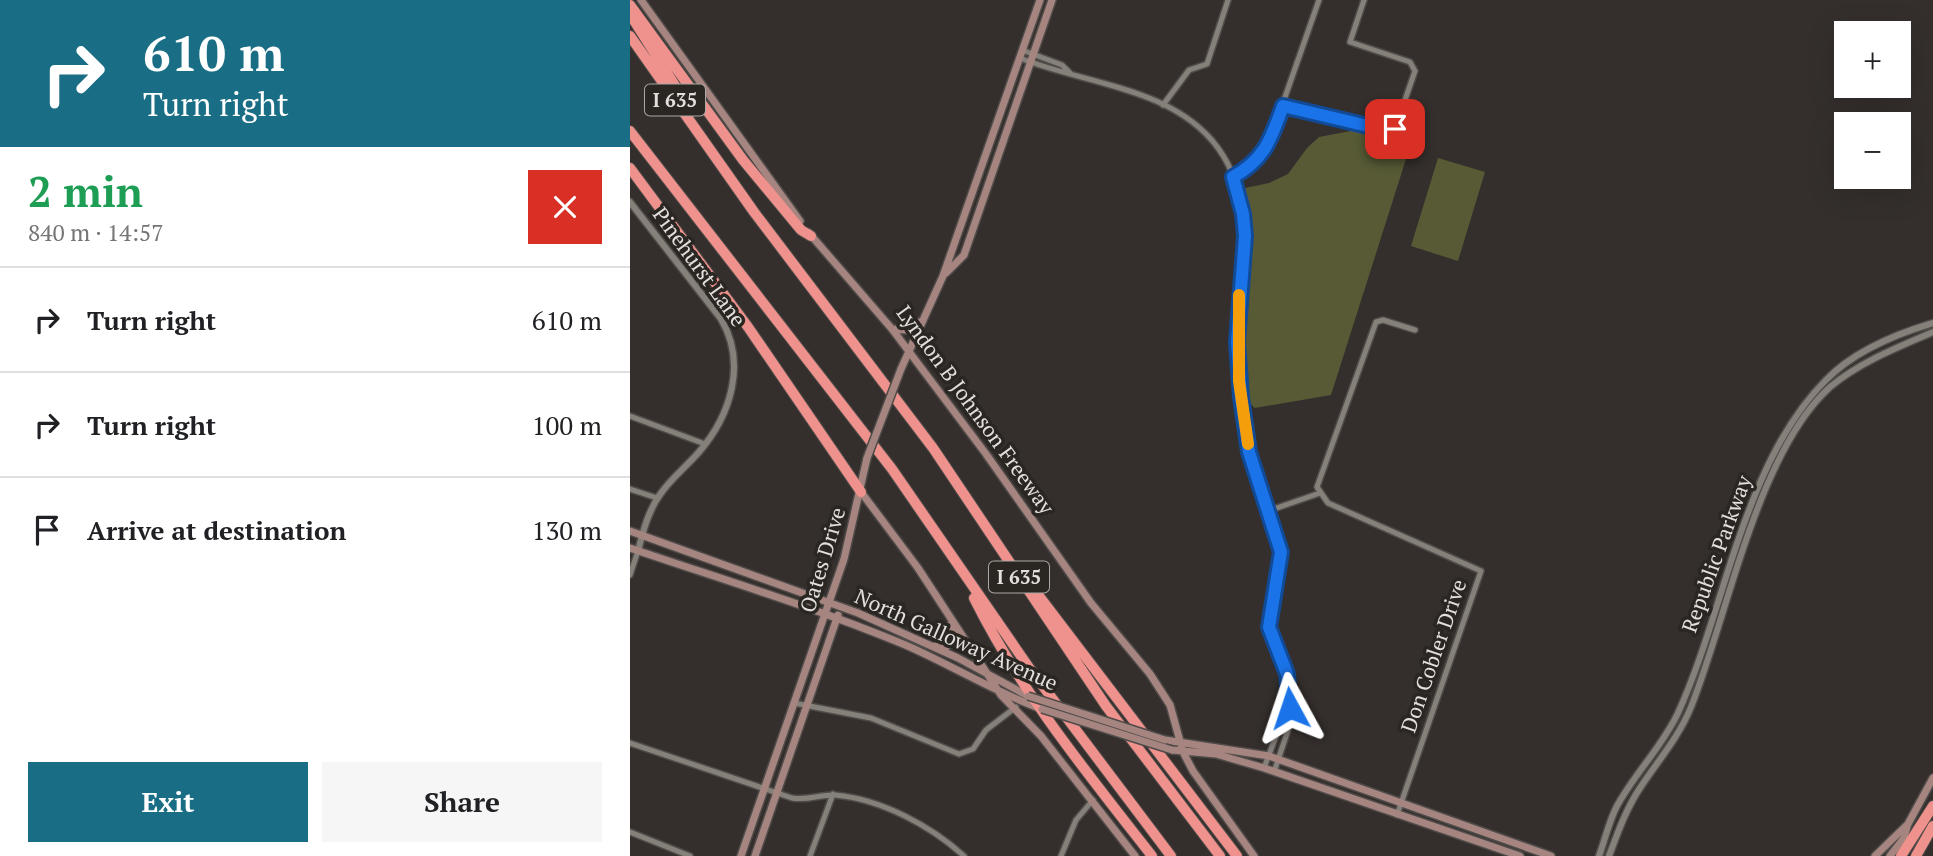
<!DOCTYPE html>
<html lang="en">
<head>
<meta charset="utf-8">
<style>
  body { margin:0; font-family:"PT Serif",serif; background:#f6f6f6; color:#202124; height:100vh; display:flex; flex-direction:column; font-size:26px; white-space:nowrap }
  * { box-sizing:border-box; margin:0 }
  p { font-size:23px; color:#757577 }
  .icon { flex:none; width:38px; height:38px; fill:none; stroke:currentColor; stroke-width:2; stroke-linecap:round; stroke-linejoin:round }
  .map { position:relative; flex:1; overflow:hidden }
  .sheet { display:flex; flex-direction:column; background:#fff; width:630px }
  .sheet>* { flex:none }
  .banner { background:#196d84; color:#fff; overflow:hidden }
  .fabs { position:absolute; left:1204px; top:21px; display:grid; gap:14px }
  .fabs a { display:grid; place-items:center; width:77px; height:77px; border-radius:0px; background:#fff; box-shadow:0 7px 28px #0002; font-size:35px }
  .pin { position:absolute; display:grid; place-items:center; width:60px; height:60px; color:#fff; margin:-30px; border-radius:14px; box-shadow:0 4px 10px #0006 }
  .me { position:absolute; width:77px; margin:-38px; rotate:355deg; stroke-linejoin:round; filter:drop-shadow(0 0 5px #0008) }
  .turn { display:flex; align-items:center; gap:24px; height:147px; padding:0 28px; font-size:32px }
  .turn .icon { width:91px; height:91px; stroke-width:2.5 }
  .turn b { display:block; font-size:49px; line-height:60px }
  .round { display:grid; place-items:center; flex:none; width:74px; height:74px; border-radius:0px; background:#f6f6f6 }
  .headline { display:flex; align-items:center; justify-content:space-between; height:119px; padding:0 28px }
  h1 { font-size:42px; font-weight:700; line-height:52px; color:#1e9e55 }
  .action { display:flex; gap:14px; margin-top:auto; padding:14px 28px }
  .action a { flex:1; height:80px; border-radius:0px; background:#196d84; color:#fff; font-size:28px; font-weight:700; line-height:80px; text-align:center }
  .action a+a { background:#f6f6f6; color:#202124 }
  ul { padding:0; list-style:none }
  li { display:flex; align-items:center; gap:21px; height:105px; padding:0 28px; border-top:2px solid #e0e0e0 }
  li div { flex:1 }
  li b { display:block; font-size:26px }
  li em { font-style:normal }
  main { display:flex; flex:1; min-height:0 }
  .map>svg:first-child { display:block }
  .green { fill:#575a35 }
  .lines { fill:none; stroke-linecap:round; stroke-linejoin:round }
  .minor-casing { stroke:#4f4b48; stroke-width:8 }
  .tertiary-casing { stroke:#4f4b48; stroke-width:9 }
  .secondary-casing { stroke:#4f4b48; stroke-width:10 }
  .motorway-casing { stroke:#4f4b48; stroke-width:12 }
  .minor { stroke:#86807b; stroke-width:5 }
  .tertiary { stroke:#86807b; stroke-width:6 }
  .secondary { stroke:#a68580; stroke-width:7 }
  .motorway { stroke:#ef918c; stroke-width:10 }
  .secondary-bridge-casing { stroke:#4f4b48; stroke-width:10; stroke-linecap:butt }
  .secondary-bridge { stroke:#a68580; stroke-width:7 }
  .route-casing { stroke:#114b97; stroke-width:18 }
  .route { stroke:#1a73e8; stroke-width:12 }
  .slow { stroke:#f59e0b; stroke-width:12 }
  .labels { text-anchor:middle; stroke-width:7; stroke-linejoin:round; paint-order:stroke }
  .shield { fill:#2a2622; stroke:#aba8a5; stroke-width:2 }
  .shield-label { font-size:19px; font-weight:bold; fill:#e2dfdd }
  .street-label { font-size:21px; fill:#e2dfdd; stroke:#2a2622 }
</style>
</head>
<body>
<main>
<section class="sheet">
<div class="banner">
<div class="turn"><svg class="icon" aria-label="right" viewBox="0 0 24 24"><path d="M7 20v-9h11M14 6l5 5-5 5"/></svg><div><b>610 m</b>Turn right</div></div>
</div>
<div class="headline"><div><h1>2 min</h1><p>840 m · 14:57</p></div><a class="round" style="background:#d93025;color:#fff"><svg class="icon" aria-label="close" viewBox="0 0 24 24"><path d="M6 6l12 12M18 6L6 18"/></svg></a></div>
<ul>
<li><svg class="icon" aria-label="right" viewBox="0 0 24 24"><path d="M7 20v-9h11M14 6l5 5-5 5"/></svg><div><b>Turn right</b></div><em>610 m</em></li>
<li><svg class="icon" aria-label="right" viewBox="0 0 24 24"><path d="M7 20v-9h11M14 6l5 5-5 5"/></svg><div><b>Turn right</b></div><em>100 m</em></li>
<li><svg class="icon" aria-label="arrive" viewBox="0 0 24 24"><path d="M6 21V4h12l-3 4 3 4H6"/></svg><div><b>Arrive at destination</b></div><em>130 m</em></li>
</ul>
<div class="action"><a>Exit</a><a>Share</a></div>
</section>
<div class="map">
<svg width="1303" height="856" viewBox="0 0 1303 856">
  <rect width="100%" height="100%" fill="#342f2c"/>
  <!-- green -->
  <path class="green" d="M726 130 783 137 701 395 625 408C602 392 621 260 621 231 621 217 618 202 615 188L639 183 658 174 677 148 689 137Z
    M808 158 855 172 828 261 781 246Z"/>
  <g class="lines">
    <!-- minor casing -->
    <g class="minor-casing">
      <path id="minor" d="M392 50 432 65 440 73
        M390 58C454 84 544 87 588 148 629 204 608 275 607 338 606 383 612 431 625 474 632 499 648 524 651 549 654 575 637 601 639 627 643 668 670 674 656 723L649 728 634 768
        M533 105 559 70 577 64 598 0
        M654 106 755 130 765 129 785 71 780 62 720 42 734 0
        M603 178 624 165 640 140 689 0
        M0 416 75 444
        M0 489 27 498
        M638 511 690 493
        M0 575 8 551
        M164 703 241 718 329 754 343 749 356 730 386 707
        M0 743 162 798C178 801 191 794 205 795 251 799 301 826 334 856
        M644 772 658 730 656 723
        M767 815 851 571 698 503 687 487 746 322 753 320 785 330
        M0 832 60 856
        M180 856 203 794
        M431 856 446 820 463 800"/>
    </g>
    <!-- tertiary casing -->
    <g class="tertiary-casing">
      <path id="tertiary" d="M0 202 91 319C117 363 101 415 69 452 56 467 40 479 29 496 18 512 13 532 8 551
        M969 856C975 840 979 821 987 806 1005 773 1032 747 1048 713 1096 608 1113 463 1196 380 1223 352 1266 334 1303 323
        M979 856C988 832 996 809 1010 788 1027 762 1049 737 1061 707 1098 615 1127 453 1200 387 1230 362 1268 347 1303 332"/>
    </g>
    <!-- secondary casing -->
    <g class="secondary-casing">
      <path id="secondary" d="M11 0 170 221
        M179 233 262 329 356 454 461 603 520 674 540 705 553 752 563 771 624 856
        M316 273 334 255 422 0
        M262 329 277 330 290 322
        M271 369 313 276 410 0
        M231 492 288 568 371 695 411 736 505 856
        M0 531 228 613 328 658 398 696
        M0 548C91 579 184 607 273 644 320 664 362 691 409 708
        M305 646 316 647C324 640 325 634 321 624
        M535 740 639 756 921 856
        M542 750 586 754 634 768 890 856
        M111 856 214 559 237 458
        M125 856 208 615
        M1245 856 1278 824 1303 778
        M1260 856 1274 838 1277 827"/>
    </g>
    <!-- motorway casing -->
    <g class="motorway-casing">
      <path id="motorway" d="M0 5 113 160 171 230 181 236
        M0 14 49 92 53 109
        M0 36 124 212 303 448 476 706 590 856
        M0 131 262 469 400 669 541 856
        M0 168 118 327 231 492
        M393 575 607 856
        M344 598C390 691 458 774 522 856
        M1271 856 1303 806
        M1286 856 1303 826"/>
    </g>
    <!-- minor -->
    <use href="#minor" class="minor"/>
    <!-- tertiary -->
    <use href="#tertiary" class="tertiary"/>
    <!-- secondary -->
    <use href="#secondary" class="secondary"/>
    <!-- motorway -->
    <use href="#motorway" class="motorway"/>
    <!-- secondary-bridge casing -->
    <g class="secondary-bridge-casing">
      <path id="secondary-bridge" d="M237 458 271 369
        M398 696 535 740
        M412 709 542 750"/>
    </g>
    <!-- secondary-bridge -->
    <use href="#secondary-bridge" class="secondary-bridge"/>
  </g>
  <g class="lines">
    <!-- route casing -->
    <g class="route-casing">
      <path id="route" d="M660 708 657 674 639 627 651 552 619 452 611 397 607 342 615 236 613 214 603 177C635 159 641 139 653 106L755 130 765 129"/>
    </g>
    <!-- route -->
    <use href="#route" class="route"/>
    <!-- slow -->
    <path class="slow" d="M609 295V381L618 444"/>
  </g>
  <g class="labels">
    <!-- shield labels -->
    <g class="shield">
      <rect x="15" y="84.5" width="60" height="31" rx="5"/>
      <rect x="359" y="561.5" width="60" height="31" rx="5"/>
    </g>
    <g class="shield-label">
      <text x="45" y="107">I 635</text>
      <text x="389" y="584">I 635</text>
    </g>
    <!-- street labels -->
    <g class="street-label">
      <text transform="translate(69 267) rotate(54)" y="7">Pinehurst Lane</text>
      <text transform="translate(345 410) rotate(54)" y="7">Lyndon B Johnson Freeway</text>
      <text transform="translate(1087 554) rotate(-70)" y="7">Republic Parkway</text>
      <text transform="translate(193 560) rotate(-73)" y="7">Oates Drive</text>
      <text transform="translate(326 640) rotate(24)" y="7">North Galloway Avenue</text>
      <text transform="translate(804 656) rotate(-71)" y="7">Don Cobler Drive</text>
    </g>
  </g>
</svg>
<div class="fabs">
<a>+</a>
<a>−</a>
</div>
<div class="pin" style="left:765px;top:129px;background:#d93025"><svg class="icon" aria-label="arrive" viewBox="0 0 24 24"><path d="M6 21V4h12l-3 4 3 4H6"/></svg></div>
<svg class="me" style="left:660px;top:708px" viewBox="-20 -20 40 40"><path d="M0-17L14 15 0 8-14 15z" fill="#1a73e8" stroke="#fff" stroke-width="4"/></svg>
</div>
</main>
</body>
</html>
